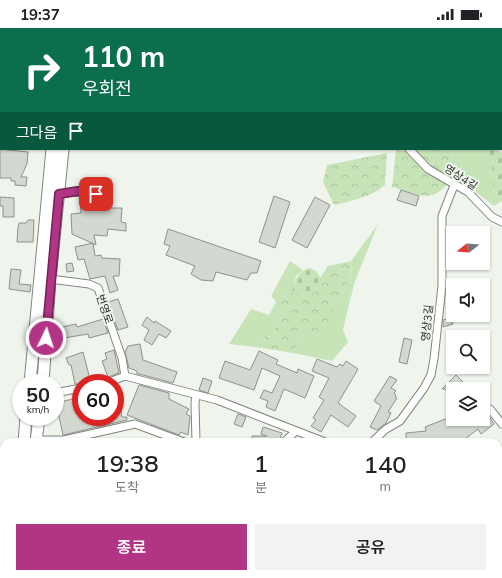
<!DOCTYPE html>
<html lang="ko">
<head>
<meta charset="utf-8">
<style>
  body { margin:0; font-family:Mulish,"Noto Sans KR",sans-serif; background:#f2f2f2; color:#202124; height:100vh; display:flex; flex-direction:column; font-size:15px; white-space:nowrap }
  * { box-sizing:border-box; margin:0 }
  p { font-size:13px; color:#757577 }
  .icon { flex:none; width:22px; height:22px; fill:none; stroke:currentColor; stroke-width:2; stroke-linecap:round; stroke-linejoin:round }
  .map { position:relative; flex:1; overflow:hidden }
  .drawer { position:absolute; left:0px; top:410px; width:502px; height:140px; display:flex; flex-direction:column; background:#fff; border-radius:12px 12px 0 0; box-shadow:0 1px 3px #0004 }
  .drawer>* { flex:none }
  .top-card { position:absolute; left:0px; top:0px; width:502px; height:122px; box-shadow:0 1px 3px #0004; background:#0b6e4f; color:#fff; overflow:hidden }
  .needle { width:26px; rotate:253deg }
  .tools { position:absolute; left:446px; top:198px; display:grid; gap:8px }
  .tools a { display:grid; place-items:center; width:44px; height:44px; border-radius:0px; background:#fff; box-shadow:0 1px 3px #0004; font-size:20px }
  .speed { position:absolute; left:12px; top:346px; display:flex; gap:8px; font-size:20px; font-weight:700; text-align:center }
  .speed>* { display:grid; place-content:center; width:52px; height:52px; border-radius:50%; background:#fff; box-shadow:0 1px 3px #0004; line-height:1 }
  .speed small { font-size:10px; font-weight:400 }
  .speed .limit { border:6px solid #d22; background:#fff; color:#111 }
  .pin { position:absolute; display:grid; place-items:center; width:34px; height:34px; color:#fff; margin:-17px; border-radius:8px; box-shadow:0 2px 6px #0006 }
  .me { position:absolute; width:44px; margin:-22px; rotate:4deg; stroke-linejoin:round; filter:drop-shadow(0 0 3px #0008) }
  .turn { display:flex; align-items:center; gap:14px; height:84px; padding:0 16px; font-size:18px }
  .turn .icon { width:52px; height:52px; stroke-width:2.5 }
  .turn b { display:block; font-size:28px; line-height:34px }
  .then { display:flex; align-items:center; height:38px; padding:0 16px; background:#0003; gap:8px; font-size:15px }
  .eta { display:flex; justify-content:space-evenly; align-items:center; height:68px; text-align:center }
  .eta b { font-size:24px; font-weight:600; line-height:28px }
  .primary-button { display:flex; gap:8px; margin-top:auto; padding:8px 16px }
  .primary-button a { flex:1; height:46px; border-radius:0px; background:#b23484; color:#fff; font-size:16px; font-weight:600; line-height:46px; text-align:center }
  .primary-button a+a { background:#f2f2f2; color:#202124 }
  .status { display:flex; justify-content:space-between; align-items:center; height:28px; padding:0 20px; background:#fff; direction:ltr }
  .status svg { height:11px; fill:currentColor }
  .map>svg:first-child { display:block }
  .grass { fill:#c7e4b9 }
  .forest { fill:url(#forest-crowns) }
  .cemetery { fill:url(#cemetery-stones) }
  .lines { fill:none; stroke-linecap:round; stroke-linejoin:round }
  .stream { stroke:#a0cc8b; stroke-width:2.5 }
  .building { fill:#d3d9d0; stroke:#8d928a }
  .minor-casing { stroke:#81867e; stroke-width:9 }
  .primary-casing { stroke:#81867e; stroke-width:13 }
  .minor { stroke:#fff; stroke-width:7 }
  .primary { stroke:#fff; stroke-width:11 }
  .route-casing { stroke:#742256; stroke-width:10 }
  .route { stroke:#b23484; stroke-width:7 }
  .labels { text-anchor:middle; stroke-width:4; stroke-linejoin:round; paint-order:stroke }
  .street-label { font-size:11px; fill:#2b2e2a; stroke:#eff5ec }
</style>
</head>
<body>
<div class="status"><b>19:37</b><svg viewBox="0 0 49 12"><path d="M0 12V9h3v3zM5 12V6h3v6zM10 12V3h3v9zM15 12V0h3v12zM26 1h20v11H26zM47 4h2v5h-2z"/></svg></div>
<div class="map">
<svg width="502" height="550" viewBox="0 0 502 550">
  <defs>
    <pattern id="forest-crowns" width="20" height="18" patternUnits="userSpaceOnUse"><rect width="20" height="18" fill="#c7e4b9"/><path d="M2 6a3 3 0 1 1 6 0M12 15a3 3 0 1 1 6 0" fill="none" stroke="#abc49f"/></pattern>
    <pattern id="cemetery-stones" width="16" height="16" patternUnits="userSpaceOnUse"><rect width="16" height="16" fill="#c7e4b9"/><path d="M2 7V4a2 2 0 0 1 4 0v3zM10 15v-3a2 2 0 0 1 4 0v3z" fill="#abc49f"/></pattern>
  </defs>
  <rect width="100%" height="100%" fill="#eff5ec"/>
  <!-- grass -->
  <path class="grass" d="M454 121H488L492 128 494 178 455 148 460 142 451 132Z
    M378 196 354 256 343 302 348 314 332 333 293 325 305 305 347 259 352 246 351 233Z
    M290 233 303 242 296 248 292 264 282 269 287 280 283 288 274 296 276 309 265 308 262 320 229 316 251 281 269 287 276 274 271 268Z
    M214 546H262L265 548 273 546H295L292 550H213Z"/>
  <!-- forest -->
  <path class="forest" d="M420 0H500L501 1H420Z
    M501 2 502 5 501 105Z
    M396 121H454L451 132 460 142C452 151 443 164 432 167 420 170 403 162 392 159Z
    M387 125 385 157C372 169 351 173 334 177L323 154 327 137Z
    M351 233 352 246 347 259 330 278 336 286 331 302 318 310 305 305 293 325 262 320 265 308 276 309 274 296 283 288 287 280 281 275 282 269 292 264 306 267 314 264 319 251 328 238Z"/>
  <!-- cemetery -->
  <path class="cemetery" d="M488 121H496L502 125V173L494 178 492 129Z
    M309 240 316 243 320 249 314 264 306 267 292 264C295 252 297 244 309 240Z"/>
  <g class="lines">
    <!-- stream -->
    <path class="stream" d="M0 65 1 60"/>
  </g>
  <!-- building -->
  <path class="building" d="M0 121 28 124 27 136 21 149H27L26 158 15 157V153H11V150H0Z
    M401 162 419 168 416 178 397 172Z
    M274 168 290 174 275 220 259 214Z
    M0 169 14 170V189H3V178H0Z
    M80 169 90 171V180H122L121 194 126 195V203L108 201 107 208 94 207 96 217 72 206 71 186 81 185Z
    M315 169 330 177 307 220 292 212Z
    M28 192H34L33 214H17L18 199 19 195H26Z
    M168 201 261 233 257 245H251L247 252 216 244 213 253 201 252 191 246 195 238 166 227 170 218 164 216Z
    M93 215 95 228 101 227 102 230 120 231 119 248H113L118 262 110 265 105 248 90 251 84 231 78 232 75 219Z
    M72 235 74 243 67 244 66 236Z
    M11 241 21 242 19 256 31 257 30 264 9 261Z
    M118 271 128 299 118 302 108 274Z
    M147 289 154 295 155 293 171 303 166 310 159 306 152 317 144 312 149 302 142 297Z
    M451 290 453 296 443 299V292Z
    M103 291 108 305 89 310 88 306 64 310 62 299 76 296 77 299Z
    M404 310 412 312 407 336 399 334Z
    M140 316 143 332 177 344 173 355 139 346H137V343L129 340 125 324 128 318Z
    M114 322 119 345 108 349 102 333 107 331 105 325Z
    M259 323 278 332 276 336 297 345 298 341 314 348 305 370 284 361 275 383 266 379 268 373 260 370 264 362 272 365 280 348 262 340 254 362 219 350 225 333 250 342Z
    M83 324 91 355 75 356 71 337H69L66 330Z
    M317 331 337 339 340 336 343 338 346 333 358 341 338 375 356 388 348 399 331 387 321 404 311 398 316 392 313 390 324 372 319 369 329 350 312 343Z
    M456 347 467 358 463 361H453V369L445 361H442Z
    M390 348 397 352 391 360 396 363 394 365 396 367 395 369 397 370 388 384 391 385 386 395 377 402 370 399 381 378 374 373Z
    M203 350 212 353 208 365 199 362Z
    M139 357 169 365V371L189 381 186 386 190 388 188 407 181 404 179 407 127 387Z
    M81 369V389H115V369H118L122 389H127V392L63 407 56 375Z
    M238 386 246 389 242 399 234 396Z
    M488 387 494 396 481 406 478 401 461 414H406V405L426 403 425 399 453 388V391H483Z
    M263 399 282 405 279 414H252V408H267L261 406Z"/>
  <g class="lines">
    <!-- minor casing -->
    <g class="minor-casing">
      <path id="minor" d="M132 0 133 1
        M225 0V1
        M298 0 299 1
        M409 121 428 141 468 164 492 189 502 194
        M59 166C80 163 87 163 107 172
        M50 251 89 256 98 260 122 330 125 348
        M107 355 125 348 217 372 325 414
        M55 365 81 360
        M196 367 195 375 196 414
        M490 381 502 396
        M36 412H64L135 396 184 414
        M284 414 296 403
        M372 414 386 401 400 393 424 360 431 347 434 331 442 258V188L455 155
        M498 443 502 441
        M474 546 476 550
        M399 550 401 546
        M432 550 434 546"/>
    </g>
    <!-- primary casing -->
    <g class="primary-casing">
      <path id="primary" d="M63 1V0
        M74 1 75 0
        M30 355 52 121
        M43 355 50 251 63 121
        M24 414 26 389
        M36 414 39 389
        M14 550V546
        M25 550V546"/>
    </g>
    <!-- minor -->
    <use href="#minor" class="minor"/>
    <!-- primary -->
    <use href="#primary" class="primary"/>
  </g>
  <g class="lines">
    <!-- route casing -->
    <g class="route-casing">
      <path id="route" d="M46 310 59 166 78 163 96 166"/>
    </g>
    <!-- route -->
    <use href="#route" class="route"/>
  </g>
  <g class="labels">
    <!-- street labels -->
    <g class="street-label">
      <text transform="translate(461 149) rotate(33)" y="4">영상4길</text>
      <text transform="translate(105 281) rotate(71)" y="4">번영로</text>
      <text transform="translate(427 295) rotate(-84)" y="4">영상3길</text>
    </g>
  </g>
</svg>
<div class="tools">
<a><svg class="needle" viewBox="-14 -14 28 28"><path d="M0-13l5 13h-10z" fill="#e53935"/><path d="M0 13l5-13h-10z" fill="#757577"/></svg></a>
<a><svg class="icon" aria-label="sound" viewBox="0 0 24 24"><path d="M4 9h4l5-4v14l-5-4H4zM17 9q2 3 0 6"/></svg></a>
<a><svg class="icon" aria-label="search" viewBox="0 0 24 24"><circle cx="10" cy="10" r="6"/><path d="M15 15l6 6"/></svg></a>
<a><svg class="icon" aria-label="layers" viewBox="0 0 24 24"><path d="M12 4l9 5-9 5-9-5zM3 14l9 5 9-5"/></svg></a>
</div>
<div class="speed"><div>50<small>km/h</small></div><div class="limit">60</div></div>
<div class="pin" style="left:96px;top:166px;background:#d93025"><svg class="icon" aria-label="arrive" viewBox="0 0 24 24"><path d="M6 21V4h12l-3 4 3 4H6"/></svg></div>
<svg class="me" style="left:46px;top:310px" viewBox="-20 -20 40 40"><circle r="17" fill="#b23484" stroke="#fff" stroke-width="3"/><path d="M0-11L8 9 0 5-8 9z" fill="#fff"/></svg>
<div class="top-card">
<div class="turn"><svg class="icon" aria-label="right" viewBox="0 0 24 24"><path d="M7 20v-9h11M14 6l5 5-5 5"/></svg><div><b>110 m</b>우회전</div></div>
<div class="then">그다음<svg class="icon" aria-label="arrive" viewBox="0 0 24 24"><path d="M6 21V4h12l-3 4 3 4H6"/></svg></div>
</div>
<section class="drawer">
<div class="eta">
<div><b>19:38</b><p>도착</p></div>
<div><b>1</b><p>분</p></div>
<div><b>140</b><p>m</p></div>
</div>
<div class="primary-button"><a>종료</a><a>공유</a></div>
</section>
</div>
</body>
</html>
